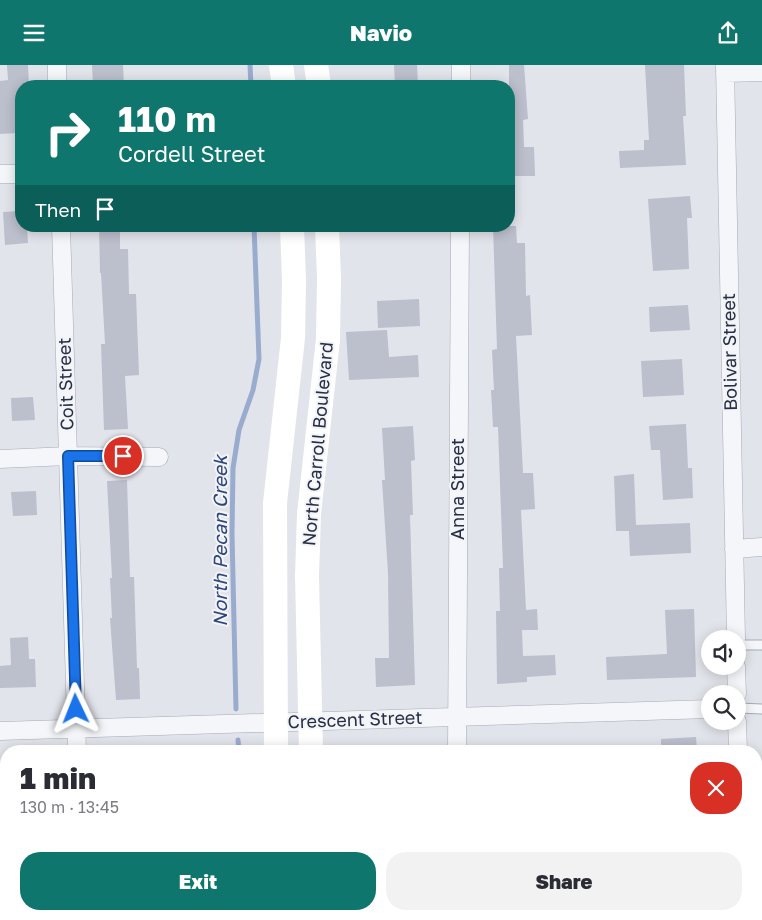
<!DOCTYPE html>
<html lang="en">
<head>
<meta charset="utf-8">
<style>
  body { margin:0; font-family:"Golos Text",sans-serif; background:#f2f2f3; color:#2b2b33; height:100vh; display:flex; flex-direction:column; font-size:19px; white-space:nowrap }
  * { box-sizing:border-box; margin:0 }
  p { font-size:16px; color:#7c7c81 }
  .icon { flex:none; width:28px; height:28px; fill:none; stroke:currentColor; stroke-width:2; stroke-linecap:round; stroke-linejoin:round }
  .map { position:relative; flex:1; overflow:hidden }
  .details { position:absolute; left:0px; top:680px; width:762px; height:175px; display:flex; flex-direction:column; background:#fff; border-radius:20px 20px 0 0; box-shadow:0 2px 12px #0003 }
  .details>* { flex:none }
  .guide { position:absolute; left:15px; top:15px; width:500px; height:152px; border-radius:20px; box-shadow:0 2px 12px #0003; background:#0f766e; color:#fff; overflow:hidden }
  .buttons { position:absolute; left:701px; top:565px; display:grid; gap:10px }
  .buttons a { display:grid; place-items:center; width:45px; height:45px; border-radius:50%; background:#fff; box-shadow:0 2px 12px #0003; font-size:25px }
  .pin { position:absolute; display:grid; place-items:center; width:42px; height:42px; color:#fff; margin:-21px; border:2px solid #fff; border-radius:50%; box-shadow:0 1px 5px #0007 }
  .me { position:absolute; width:55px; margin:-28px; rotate:358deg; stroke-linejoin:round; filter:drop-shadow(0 0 4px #0008) }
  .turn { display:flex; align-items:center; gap:18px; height:105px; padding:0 20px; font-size:22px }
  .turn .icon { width:65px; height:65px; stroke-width:2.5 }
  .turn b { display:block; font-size:35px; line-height:42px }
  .then { display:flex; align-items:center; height:48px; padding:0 20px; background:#0003; gap:10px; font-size:19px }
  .round { display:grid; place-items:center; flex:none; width:52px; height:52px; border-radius:20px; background:#f2f2f3 }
  .head { display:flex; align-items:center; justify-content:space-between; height:85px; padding:0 20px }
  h1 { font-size:30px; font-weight:800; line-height:38px }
  .action { display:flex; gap:10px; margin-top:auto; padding:10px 20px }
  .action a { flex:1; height:58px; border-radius:20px; background:#0f766e; color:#fff; font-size:20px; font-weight:800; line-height:58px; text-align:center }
  .action a+a { background:#f2f2f3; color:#2b2b33 }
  header { display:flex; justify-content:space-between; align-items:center; height:65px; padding:0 20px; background:#0f766e; color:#fff; font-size:22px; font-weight:800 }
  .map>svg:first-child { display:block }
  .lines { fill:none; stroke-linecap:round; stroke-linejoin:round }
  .stream { stroke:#9aacce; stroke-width:5 }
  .building { fill:#bcbfcc }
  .service-casing { stroke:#a6aab6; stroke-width:11 }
  .minor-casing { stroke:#a6aab6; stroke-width:19 }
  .service { stroke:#f5f6f9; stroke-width:9 }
  .minor { stroke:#f5f6f9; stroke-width:18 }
  .secondary { stroke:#fff; stroke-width:24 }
  .route-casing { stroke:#114b97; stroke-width:12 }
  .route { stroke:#1a73e8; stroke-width:9 }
  .labels { text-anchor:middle; stroke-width:4; stroke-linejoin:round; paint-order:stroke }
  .street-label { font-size:18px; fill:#282e45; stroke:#f2f4f8 }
  .water-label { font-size:19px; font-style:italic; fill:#2f467c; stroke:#f2f4f8 }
</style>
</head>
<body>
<header><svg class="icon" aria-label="menu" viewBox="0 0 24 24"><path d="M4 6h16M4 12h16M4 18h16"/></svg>Navio<svg class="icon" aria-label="share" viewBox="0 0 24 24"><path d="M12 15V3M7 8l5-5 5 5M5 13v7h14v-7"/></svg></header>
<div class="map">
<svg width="762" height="855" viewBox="0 0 762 855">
  <rect width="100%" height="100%" fill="#e2e4eb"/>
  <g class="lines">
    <!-- stream -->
    <path class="stream" d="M250 0 251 21
      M236 644 232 469 233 403 239 365 253 325 259 294 254 161
      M238 675 239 686"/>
  </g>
  <!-- building -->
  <path class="building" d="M7 0H28L29 21H21V45H16L17 68 0 69V16L8 15Z
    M92 0H123L124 21H93Z
    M394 0H417L418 21H395Z
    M509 0H524L528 54 523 55 524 82H534L535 111H509Z
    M645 0H684L686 51H683L686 100 620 103 619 86 644 85V75H649Z
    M690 131 692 153H687L689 204 653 206 648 134Z
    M21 146V161H27L28 178 5 180 3 147Z
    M99 161H120V184H128L129 229H136L139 310 125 311 128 364 104 365 101 279H105L101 208H100Z
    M493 161H516L517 178H525L526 231 530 230 532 270 516 271 523 408H533L535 444 521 445 526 545 537 544 538 565H522L523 591 555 590 556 610 527 612V617L497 619 496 546H500L499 503H503L498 362H493L491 325H494L492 285 497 284Z
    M419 234 420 261 378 263 377 236Z
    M688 240 690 265 650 267 649 242Z
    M387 265 389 292 418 290 419 312 349 315 346 267Z
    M682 294 684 330 643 332 641 296Z
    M33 332 35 355 12 356 11 333Z
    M686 359 688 403H692L693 433 663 435 660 385H651L649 361Z
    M413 361 415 395 411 396 413 450H410L415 620 376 622 375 593H389L388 508 382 415H385L382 363Z
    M634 409 636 460 690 458 691 488 630 491 629 466H616L614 411Z
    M127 415 130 512H134L137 603H139L140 634 116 635 110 553H112L110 513H112L107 416Z
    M36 426 37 450 13 451 11 427Z
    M694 544 696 612 607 615 606 592 667 589 665 545Z
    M28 572 29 594H35L36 622 0 623V601L11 600 10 573Z
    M696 672 697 686H661V674Z"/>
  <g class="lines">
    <!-- service casing -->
    <g class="service-casing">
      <path id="service" d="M738 580H762
        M738 643 762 644"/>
    </g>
    <!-- minor casing -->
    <g class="minor-casing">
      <path id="minor" d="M57 0V21
        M725 0 736 574
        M725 8 762 7
        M461 21V0
        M0 109H21
        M61 161 77 686
        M0 394 68 391 159 392
        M734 484 762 482
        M736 601 737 629
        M737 656 738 686
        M0 666 710 644
        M457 686 460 161
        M82 849V855
        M742 849V855
        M456 855V849"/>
    </g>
    <!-- service -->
    <use href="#service" class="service"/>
    <!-- minor -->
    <use href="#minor" class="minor"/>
    <!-- secondary -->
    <path class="secondary" d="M281 0 284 21
      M316 0 319 21
      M276 686 275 438 293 273 294 215 292 161
      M311 686 307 511 309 449 328 274 329 213 327 161
      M279 849V855
      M313 849V855"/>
  </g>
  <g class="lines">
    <!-- route casing -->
    <g class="route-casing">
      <path id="route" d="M76 644 68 391H123"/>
    </g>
    <!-- route -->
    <use href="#route" class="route"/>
  </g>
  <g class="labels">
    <!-- street labels -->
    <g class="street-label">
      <text transform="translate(730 287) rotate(-91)" y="6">Bolivar Street</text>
      <text transform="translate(66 319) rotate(-92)" y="6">Coit Street</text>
      <text transform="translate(318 379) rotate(-85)" y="6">North Carroll Boulevard</text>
      <text transform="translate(458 424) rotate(-90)" y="6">Anna Street</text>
      <text transform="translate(355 655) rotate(-2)" y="6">Crescent Street</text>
    </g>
    <!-- water labels -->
    <g class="water-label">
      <text transform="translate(220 476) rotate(-90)" y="7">North Pecan Creek</text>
    </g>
  </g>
</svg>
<div class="buttons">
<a><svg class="icon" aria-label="sound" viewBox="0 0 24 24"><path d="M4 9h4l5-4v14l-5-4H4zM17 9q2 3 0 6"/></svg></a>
<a><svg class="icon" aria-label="search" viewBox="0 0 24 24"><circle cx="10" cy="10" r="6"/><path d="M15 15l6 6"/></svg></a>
</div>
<div class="pin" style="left:123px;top:391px;background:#d93025"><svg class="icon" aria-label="arrive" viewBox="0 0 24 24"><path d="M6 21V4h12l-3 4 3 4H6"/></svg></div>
<svg class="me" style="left:76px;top:644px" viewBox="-20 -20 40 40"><path d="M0-17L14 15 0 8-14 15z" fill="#1a73e8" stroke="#fff" stroke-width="4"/></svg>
<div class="guide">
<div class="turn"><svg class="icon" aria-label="right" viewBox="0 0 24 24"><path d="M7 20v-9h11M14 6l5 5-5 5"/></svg><div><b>110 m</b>Cordell Street</div></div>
<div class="then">Then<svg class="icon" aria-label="arrive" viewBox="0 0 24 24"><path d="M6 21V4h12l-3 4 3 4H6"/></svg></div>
</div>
<section class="details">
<div class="head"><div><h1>1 min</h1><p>130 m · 13:45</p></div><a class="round" style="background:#d93025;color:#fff"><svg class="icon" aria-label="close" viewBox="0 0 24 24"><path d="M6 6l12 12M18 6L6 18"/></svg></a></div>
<div class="action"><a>Exit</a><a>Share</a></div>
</section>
</div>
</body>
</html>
